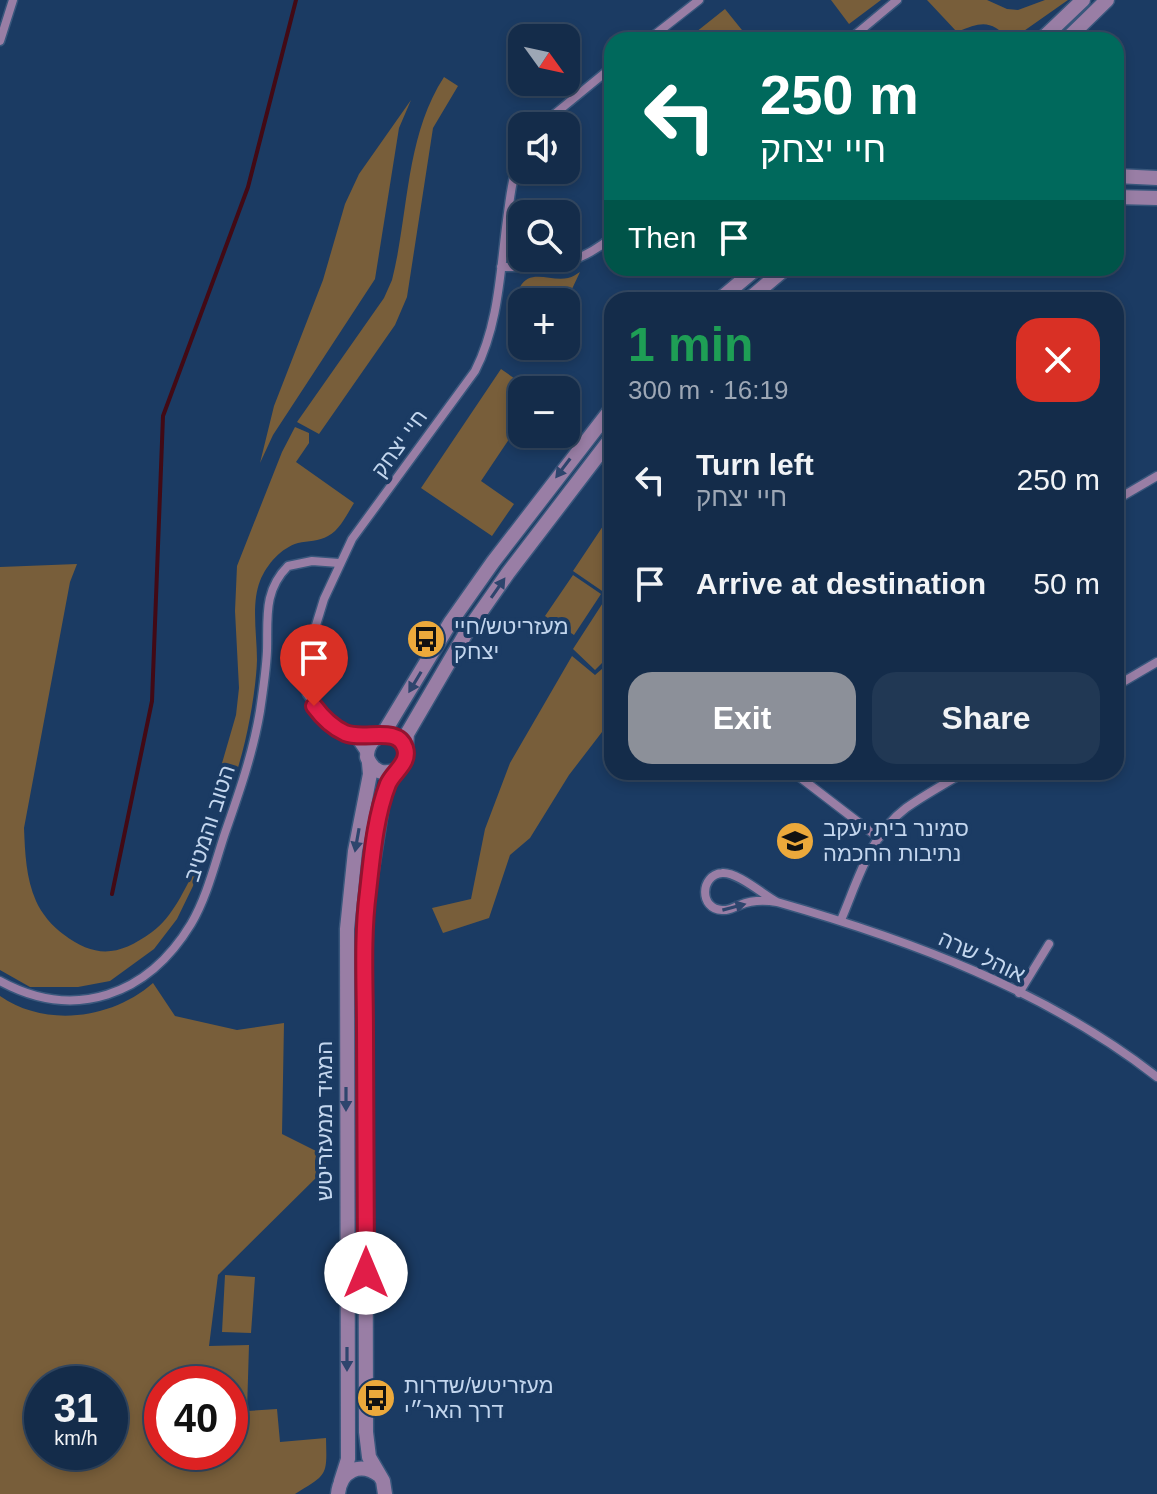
<!DOCTYPE html>
<html lang="en">
<head>
<meta charset="utf-8">
<style>
  body { margin:0; font-family:Helvetica,Heebo,sans-serif; background:#213854; color:#f1f3f6; height:100vh; display:flex; flex-direction:column; font-size:30px; white-space:nowrap }
  * { box-sizing:border-box; margin:0 }
  p { font-size:26px; color:#9da7b5 }
  .icon { flex:none; width:44px; height:44px; fill:none; stroke:currentColor; stroke-width:2; stroke-linecap:round; stroke-linejoin:round }
  .map { position:relative; flex:1; overflow:hidden }
  .details { position:absolute; left:604px; top:292px; width:520px; height:488px; display:flex; flex-direction:column; background:#142c4a; border-radius:24px; box-shadow:0 4px 12px #0003,0 0 0 2px #334862 }
  .details>* { flex:none }
  .banner { position:absolute; left:604px; top:32px; width:520px; height:244px; border-radius:24px; box-shadow:0 4px 12px #0003,0 0 0 2px #334862; background:#00695c; color:#fff; overflow:hidden }
  .needle { width:52px; rotate:123deg }
  .tools { position:absolute; left:508px; top:24px; display:grid; gap:16px }
  .tools a { display:grid; place-items:center; width:72px; height:72px; border-radius:16px; background:#142c4a; box-shadow:0 4px 12px #0003,0 0 0 2px #334862; font-size:40px }
  .speed { position:absolute; left:24px; top:1366px; display:flex; gap:16px; font-size:40px; font-weight:700; text-align:center }
  .speed>* { display:grid; place-content:center; width:104px; height:104px; border-radius:50%; background:#142c4a; box-shadow:0 4px 12px #0003,0 0 0 2px #334862; line-height:1 }
  .speed small { font-size:20px; font-weight:400 }
  .speed .limit { border:12px solid #d22; background:#fff; color:#111 }
  .pin { position:absolute; display:grid; place-items:center; width:68px; height:68px; color:#fff; margin:-82px -34px; border-radius:50% 50% 50% 0; rotate:-45deg; box-shadow:0 0 8px #0007 }
  .pin .icon { rotate:45deg }
  .me { position:absolute; width:88px; margin:-44px; rotate:0deg; stroke-linejoin:round; filter:drop-shadow(0 0 6px #0008) }
  .turn { display:flex; align-items:center; gap:28px; height:168px; padding:0 24px; font-size:36px }
  .turn .icon { width:104px; height:104px; stroke-width:2.5 }
  .turn b { display:block; font-size:56px; line-height:68px }
  .then { display:flex; align-items:center; height:76px; padding:0 24px; background:#0003; gap:16px; font-size:30px }
  .round { display:grid; place-items:center; flex:none; width:84px; height:84px; border-radius:24px; background:#213854 }
  .headline { display:flex; align-items:center; justify-content:space-between; height:136px; padding:0 24px }
  h1 { font-size:48px; font-weight:800; line-height:60px; color:#1e9e55 }
  .action { display:flex; gap:16px; margin-top:auto; padding:16px 24px }
  .action a { flex:1; height:92px; border-radius:24px; background:#8c9099; color:#fff; font-size:32px; font-weight:800; line-height:92px; text-align:center }
  .action a+a { background:#213854; color:#f1f3f6 }
  ul { padding:0; list-style:none }
  li { display:flex; align-items:center; gap:24px; height:104px; padding:0 24px }
  li div { flex:1 }
  li b { display:block; font-size:30px }
  li em { font-style:normal }
  .map>svg:first-child { display:block }
  .green { fill:#785e3a; fill-rule:evenodd }
  .lines { fill:none; stroke-linecap:round; stroke-linejoin:round }
  .stream { stroke:#420a15; stroke-width:4 }
  .minor-casing { stroke:#39577c; stroke-width:11 }
  .tertiary-casing { stroke:#39577c; stroke-width:17 }
  .minor { stroke:#997ea5; stroke-width:8 }
  .tertiary { stroke:#997ea5; stroke-width:14 }
  .oneway { fill:#2e456d }
  .route-casing { stroke:#92132f; stroke-width:20 }
  .route { stroke:#e11d48; stroke-width:14 }
  .labels { text-anchor:middle; stroke-width:8; stroke-linejoin:round; paint-order:stroke }
  .street-label { font-size:22px; fill:#c3d6ee; stroke:#1b3b63 }
  .poi-label { font-size:22px; fill:#c3d6ee; stroke:#1b3b63; text-anchor:start }
</style>
</head>
<body>
<div class="map">
<svg width="1157" height="1494" viewBox="0 0 1157 1494">
  <rect width="100%" height="100%" fill="#1b3b63"/>
  <!-- green -->
  <path class="green" d="M831 0H881L849 24Z
    M927 0H987L1007 9 1018 10 1045 0H1068L1011 40C990 20 983 21 957 32Z
    M725 9 750 40H686Z
    M444 77 458 86 433 128 407 297 395 325 319 434 297 422 384 298 392 280C409 213 405 137 444 77Z
    M411 100 399 128 375 279 273 435 260 463 274 406 323 280 345 204 359 174Z
    M580 272 572 289 558 302H522V331L514 332 520 287C530 268 551 282 568 278 573 277 576 274 580 272Z
    M501 369 531 390H522V420L481 481 514 504 492 536 421 488Z
    M295 427 309 433V443L296 462 354 503C347 514 340 530 328 536 319 541 308 541 298 543 281 548 267 564 260 581 251 604 257 635 257 660 256 695 243 767 226 797L220 795 218 777 236 715 239 688 235 611 237 566 282 452Z
    M611 514 612 660 608 657 595 670 573 649 608 595 573 571Z
    M77 564 70 582 24 828C25 853 26 878 36 901 41 913 53 927 63 934 96 959 119 956 152 932 173 917 185 888 197 866L193 886 177 919 154 949 110 981 78 987H30L0 970V567Z
    M573 575 601 594 574 635 545 616Z
    M572 656 595 675 610 662 612 664V719L569 775 530 838 510 855 489 918 443 933 432 908 471 899 485 829 510 763Z
    M153 983 175 1016 237 1030 284 1023 282 1134 324 1155 326 1168 218 1275 209 1346 249 1345 247 1411 277 1409 280 1442 326 1438C327 1476 328 1474 295 1494H0V996C46 1028 112 1019 153 983ZM42 1384H110V1452H42ZM162 1384H230V1452H162Z
    M225 1275 255 1277 251 1333 222 1332Z"/>
  <g class="lines">
    <!-- stream -->
    <path class="stream" d="M112 894 152 701 163 416 248 187 296 0"/>
    <!-- minor casing -->
    <g class="minor-casing">
      <path id="minor" d="M648 40 699 0
        M849 40 897 0
        M0 41 13 0
        M540 126 612 67
        M501 267C547 267 575 268 612 237
        M1116 500 1157 476
        M1116 686 1157 662
        M367 756 357 741 326 720 307 694 306 672 309 648 324 599 352 539 475 371C499 324 500 271 507 220 510 199 512 174 522 154
        M793 772 879 838
        M777 902C764 895 736 871 722 873 700 875 699 909 722 910 729 911 734 907 740 905 752 900 764 900 777 902 910 940 1047 991 1157 1077
        M841 920C858 880 870 835 906 808 924 795 945 784 964 772
        M0 981C75 1022 148 995 191 924 207 897 215 863 225 833 239 793 253 753 260 711 263 691 266 671 267 651 268 618 263 591 288 566L312 561 339 563
        M1019 993 1049 944"/>
    </g>
    <!-- tertiary casing -->
    <g class="tertiary-casing">
      <path id="tertiary" d="M1041 40 1083 0
        M1066 40 1107 0
        M1116 176 1157 178
        M1116 197 1157 198
        M719 300 757 268
        M748 300 786 268
        M383 734 450 623 493 562 612 408
        M398 769C384 776 373 772 367 757 367 731 399 726 406 752
        M341 1481 348 1459 347 929 355 851 370 774 369 763
        M338 1494C340 1471 360 1461 379 1475
        M385 1494 383 1481 369 1457 366 1432 365 929 368 894 382 805 388 784 405 758 407 734 466 633 508 573 612 437"/>
    </g>
    <!-- minor -->
    <use href="#minor" class="minor"/>
    <!-- tertiary -->
    <use href="#tertiary" class="tertiary"/>
  </g>
  <!-- one-way arrows -->
  <defs><path id="oneway-solid" d="M-6-.8H1V-3.2L6.5 0L1 3.2V.8H-6Z" transform="scale(2)"/></defs>
  <g class="oneway">
    <use href="#oneway-solid" transform="translate(563 468) rotate(127)"/>
    <use href="#oneway-solid" transform="translate(498 588) rotate(-55)"/>
    <use href="#oneway-solid" transform="translate(415 682) rotate(121)"/>
    <use href="#oneway-solid" transform="translate(357 840) rotate(100)"/>
    <use href="#oneway-solid" transform="translate(734 907) rotate(-15)"/>
    <use href="#oneway-solid" transform="translate(346 1099) rotate(90)"/>
    <use href="#oneway-solid" transform="translate(347 1359) rotate(90)"/>
  </g>
  <g class="lines">
    <!-- route casing -->
    <g class="route-casing">
      <path id="route" d="M314 706C322 717 332 727 345 733 364 741 398 725 405 748 410 763 393 772 388 784 375 817 372 857 368 892 362 937 365 985 365 1031 365 1112 365 1193 366 1273"/>
    </g>
    <!-- route -->
    <use href="#route" class="route"/>
  </g>
  <!-- icons -->
  <defs>
    <g id="bus-disc" transform="scale(2)"><circle r="9.5" fill="#eca93b" stroke="#1b3b63"/><path d="M-5-6H5V4H4V6H2V4H-2V6H-4V4H-5ZM-3.5-4V0h7V-4ZM-3.5 1.2v1.5H-2V1.2ZM2 1.2v1.5H3.5V1.2Z" fill="#111"/></g>
    <g id="school-disc" transform="scale(2)"><circle r="9.5" fill="#eca93b" stroke="#1b3b63"/><path d="M0-5L7-2L0 1L-7-2ZM-4 1L0 2.5L4 1V4Q0 6-4 4Z" fill="#111"/></g>
  </defs>
  <g fill-rule="evenodd">
    <use href="#bus-disc" x="426" y="639"/>
    <use href="#school-disc" x="795" y="841"/>
    <use href="#bus-disc" x="376" y="1398"/>
  </g>
  <g class="labels">
    <!-- street labels -->
    <g class="street-label">
      <text transform="translate(399 443) rotate(-54)" y="8">חיי יצחק</text>
      <text transform="translate(209 823) rotate(-72)" y="8">הטוב והמטיב</text>
      <text transform="translate(982 956) rotate(25)" y="8">אוהל שרה</text>
      <text transform="translate(324 1121) rotate(-90)" y="8">המגיד ממעזריטש</text>
    </g>
    <!-- poi labels -->
    <g class="poi-label">
      <text x="454" y="634">מעזריטש/חיי<tspan x="454" dy="25">יצחק</tspan></text>
      <text x="823" y="836">סמינר בית יעקב<tspan x="823" dy="25">נתיבות החכמה</tspan></text>
      <text x="404" y="1393">מעזריטש/שדרות<tspan x="404" dy="25">דרך האר״י</tspan></text>
    </g>
  </g>
</svg>
<div class="tools">
<a><svg class="needle" viewBox="-14 -14 28 28"><path d="M0-13l5 13h-10z" fill="#e53935"/><path d="M0 13l5-13h-10z" fill="#9da7b5"/></svg></a>
<a><svg class="icon" aria-label="sound" viewBox="0 0 24 24"><path d="M4 9h4l5-4v14l-5-4H4zM17 9q2 3 0 6"/></svg></a>
<a><svg class="icon" aria-label="search" viewBox="0 0 24 24"><circle cx="10" cy="10" r="6"/><path d="M15 15l6 6"/></svg></a>
<a>+</a>
<a>−</a>
</div>
<div class="speed"><div>31<small>km/h</small></div><div class="limit">40</div></div>
<div class="pin" style="left:314px;top:706px;background:#d93025"><svg class="icon" aria-label="arrive" viewBox="0 0 24 24"><path d="M6 21V4h12l-3 4 3 4H6"/></svg></div>
<svg class="me" style="left:366px;top:1273px" viewBox="-20 -20 40 40"><circle r="19" fill="#fff"/><path d="M0-13L10 11 0 6-10 11z" fill="#e11d48"/></svg>
<div class="banner">
<div class="turn"><svg class="icon" aria-label="left" viewBox="0 0 24 24"><path d="M17 20v-9H6M10 6l-5 5 5 5"/></svg><div><b>250 m</b>חיי יצחק</div></div>
<div class="then">Then<svg class="icon" aria-label="arrive" viewBox="0 0 24 24"><path d="M6 21V4h12l-3 4 3 4H6"/></svg></div>
</div>
<section class="details">
<div class="headline"><div><h1>1 min</h1><p>300 m · 16:19</p></div><a class="round" style="background:#d93025;color:#fff"><svg class="icon" aria-label="close" viewBox="0 0 24 24"><path d="M6 6l12 12M18 6L6 18"/></svg></a></div>
<ul>
<li><svg class="icon" aria-label="left" viewBox="0 0 24 24"><path d="M17 20v-9H6M10 6l-5 5 5 5"/></svg><div><b>Turn left</b><p>חיי יצחק</p></div><em>250 m</em></li>
<li><svg class="icon" aria-label="arrive" viewBox="0 0 24 24"><path d="M6 21V4h12l-3 4 3 4H6"/></svg><div><b>Arrive at destination</b></div><em>50 m</em></li>
</ul>
<div class="action"><a>Exit</a><a>Share</a></div>
</section>
</div>
</body>
</html>
